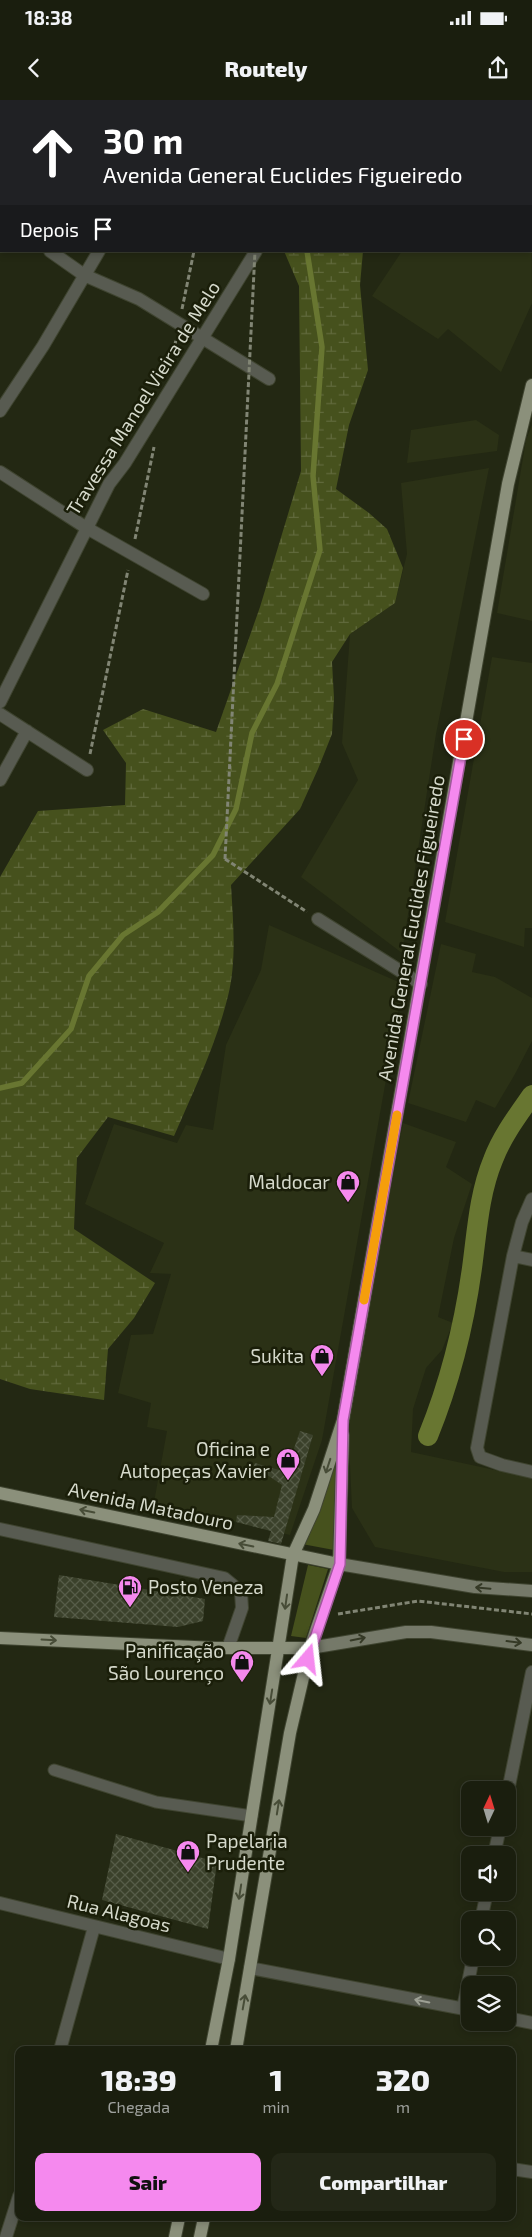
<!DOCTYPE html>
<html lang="pt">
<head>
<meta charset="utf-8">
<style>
  body { margin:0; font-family:"Exo 2",sans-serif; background:#232717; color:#f1f3f6; height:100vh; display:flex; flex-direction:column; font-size:19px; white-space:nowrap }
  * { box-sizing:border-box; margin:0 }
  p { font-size:16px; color:#9fa29e }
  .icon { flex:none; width:28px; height:28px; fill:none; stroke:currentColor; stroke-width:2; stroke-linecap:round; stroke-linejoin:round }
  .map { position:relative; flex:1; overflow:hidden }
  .side { position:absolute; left:15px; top:1946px; width:501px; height:175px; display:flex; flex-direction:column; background:#1a1e0e; border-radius:10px; box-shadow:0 2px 8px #0003,0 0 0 1px #383c2e }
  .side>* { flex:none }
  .top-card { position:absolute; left:0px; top:0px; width:532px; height:152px; box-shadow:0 2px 8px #0003,0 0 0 1px #383c2e; background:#202124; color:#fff; overflow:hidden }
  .needle { width:32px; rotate:4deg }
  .buttons { position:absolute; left:461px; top:1681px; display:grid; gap:10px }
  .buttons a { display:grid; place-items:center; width:55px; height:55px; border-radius:10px; background:#1a1e0e; box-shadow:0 2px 8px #0003,0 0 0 1px #383c2e; font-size:25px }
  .pin { position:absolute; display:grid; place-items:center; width:42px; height:42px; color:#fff; margin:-21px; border:2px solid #fff; border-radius:50%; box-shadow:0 1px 5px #0007 }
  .me { position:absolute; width:55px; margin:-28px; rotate:17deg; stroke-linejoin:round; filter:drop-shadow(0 0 4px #0008) }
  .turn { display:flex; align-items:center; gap:18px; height:105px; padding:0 20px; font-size:22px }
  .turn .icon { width:65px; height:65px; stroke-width:2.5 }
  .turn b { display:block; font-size:35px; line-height:42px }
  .then { display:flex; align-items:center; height:48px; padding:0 20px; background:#0003; gap:10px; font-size:19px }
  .eta { display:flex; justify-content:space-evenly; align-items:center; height:85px; text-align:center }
  .eta b { font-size:30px; font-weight:800; line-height:35px }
  .action { display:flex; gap:10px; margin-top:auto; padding:10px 20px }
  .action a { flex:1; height:58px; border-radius:10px; background:#f589ee; color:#111; font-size:20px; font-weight:800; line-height:58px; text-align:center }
  .action a+a { background:#232717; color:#f1f3f6 }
  .status { display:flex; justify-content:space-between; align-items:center; height:35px; padding:0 25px; background:#1a1e0e; direction:ltr }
  .status svg { height:14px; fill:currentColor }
  header { display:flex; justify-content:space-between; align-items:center; height:65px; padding:0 20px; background:#1a1e0e; font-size:22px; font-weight:800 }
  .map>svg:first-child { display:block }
  .built { fill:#2b3116 }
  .grass { fill:#46511d }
  .wetland { fill:url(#wetland-marsh) }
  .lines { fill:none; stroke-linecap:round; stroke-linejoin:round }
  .stream { stroke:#687631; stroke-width:5.5 }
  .canal { stroke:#687631; stroke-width:20 }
  .building { fill:url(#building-cross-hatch) }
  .service-casing { stroke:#3f4430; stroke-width:13 }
  .minor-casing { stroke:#3f4430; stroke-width:14 }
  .tertiary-casing { stroke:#3f4430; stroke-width:14 }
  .secondary-casing { stroke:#3f4430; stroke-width:14 }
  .primary-casing { stroke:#3f4430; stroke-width:14 }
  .path { stroke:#818574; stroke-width:3; stroke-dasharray:5 2.5; stroke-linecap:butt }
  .service { stroke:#585b51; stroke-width:11 }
  .minor { stroke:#585b51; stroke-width:12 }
  .tertiary { stroke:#585b51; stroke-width:12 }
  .secondary { stroke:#757969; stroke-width:12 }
  .primary { stroke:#8b907b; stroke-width:12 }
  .path-bridge { stroke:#818574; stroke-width:3; stroke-dasharray:5 2.5; stroke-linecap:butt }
  .oneway { stroke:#474c37 }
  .oneway2 { stroke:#353926 }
  .oneway3 { stroke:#9da094 }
  .route-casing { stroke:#9f599b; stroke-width:12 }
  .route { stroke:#f589ee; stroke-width:9 }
  .slow { stroke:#f59e0b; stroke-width:9 }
  .labels { text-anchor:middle; stroke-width:5; stroke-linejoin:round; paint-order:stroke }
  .street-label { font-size:19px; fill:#d5d9cb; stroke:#1a1e09 }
  .poi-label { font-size:19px; fill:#d5d9cb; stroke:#1a1e09; text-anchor:end }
</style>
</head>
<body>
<div class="status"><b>18:38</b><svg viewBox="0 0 49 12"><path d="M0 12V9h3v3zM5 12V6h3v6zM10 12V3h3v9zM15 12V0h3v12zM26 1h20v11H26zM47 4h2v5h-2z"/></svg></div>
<header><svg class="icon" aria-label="back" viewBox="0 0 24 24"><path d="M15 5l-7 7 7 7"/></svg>Routely<svg class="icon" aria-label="share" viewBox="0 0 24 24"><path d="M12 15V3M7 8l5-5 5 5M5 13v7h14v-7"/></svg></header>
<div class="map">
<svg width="532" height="2137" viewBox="0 0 532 2137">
  <defs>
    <pattern id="wetland-marsh" width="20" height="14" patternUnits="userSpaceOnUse" patternTransform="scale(1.25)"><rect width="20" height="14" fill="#46511d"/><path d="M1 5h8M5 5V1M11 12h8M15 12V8" fill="none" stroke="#60693c"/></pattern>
    <pattern id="building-cross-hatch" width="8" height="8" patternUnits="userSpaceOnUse" patternTransform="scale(1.25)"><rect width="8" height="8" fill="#3b412b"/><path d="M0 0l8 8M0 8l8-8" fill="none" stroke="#565c48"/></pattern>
  </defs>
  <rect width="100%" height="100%" fill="#232813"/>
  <!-- built -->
  <path class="built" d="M531 76 532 203 501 272 448 229 438 239 372 196 402 151H531Z
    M476 320 499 335 497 351 407 363 411 330Z
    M532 325V521L497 513 526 340Z
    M489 368 436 634 402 853 301 777 358 680 342 643 350 534 395 503 407 454 401 383Z
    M492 557 532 563V828H525L524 847 445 822Z
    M269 825 403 884 322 1340 290 1435 154 1402 167 1331 147 1327 151 1303 118 1293 131 1235 153 1234 171 1174 150 1173 164 1143 85 1104 114 1024 177 1043 186 1025 213 1030 226 945 261 870Z
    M441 844 476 854 472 872 495 877 532 898V941L515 974 495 1008 476 1000 466 1022 408 1003Z
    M403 1023 456 1042 446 1067 472 1084 454 1138 438 1217 453 1223 442 1250 426 1268 413 1309 411 1352 532 1378V1472H504L375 1447 352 1408 348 1322Z"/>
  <!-- grass -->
  <path class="grass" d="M339 1353 334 1450 302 1444Z
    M308 1465 328 1469 306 1538 291 1536Z"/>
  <!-- wetland -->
  <path class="wetland" d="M35 0H136L34 1Z
    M226 0H371L226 1Z
    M284 151H363L360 185 368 270 349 325 336 389 369 413 387 429 403 468 395 503 350 534 332 562 334 598 332 634 318 669 300 709 231 785C233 820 237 861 228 896 216 945 194 990 174 1036L108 1017 77 1058 74 1129 155 1183 134 1218 108 1249 104 1300 30 1289 0 1279V777L38 711 125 705 126 663 103 630 143 609 216 632 260 507 301 371 299 186Z"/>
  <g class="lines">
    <!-- stream -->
    <path class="stream" d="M280 0V1
      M467 0 469 1
      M531 54H532
      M0 988 22 983 71 929 89 876 123 835 158 812 213 755 236 709 252 633 277 584 320 450 313 376 322 247 307 151"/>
    <!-- canal -->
    <path class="canal" d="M428 1336C450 1282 464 1226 472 1168 477 1131 479 1094 493 1060 502 1036 518 1015 532 995"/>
  </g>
  <!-- building -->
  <path class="building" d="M300 1331 313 1335 281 1444 268 1441 271 1431 236 1422 237 1415 274 1417 282 1385 254 1366 255 1363 286 1372Z
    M59 1475 205 1499 203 1521 178 1527 54 1517Z
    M116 1734 217 1762 208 1829 102 1800Z"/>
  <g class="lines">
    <!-- service casing -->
    <g class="service-casing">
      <path id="service" d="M54 1670 156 1702 252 1716"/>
    </g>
    <!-- minor casing -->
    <g class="minor-casing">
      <path id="minor" d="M0 116 1 117
        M50 151 84 175 139 199 269 279
        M0 311 43 246 99 151
        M0 372 85 427 203 494
        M0 602 109 384 125 363 256 151
        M0 614 87 670
        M0 680 27 631
        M318 819 421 884
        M532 1099 522 1122 513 1156 477 1348 480 1357 502 1365 532 1372
        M513 1156 532 1160
        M0 1429 224 1478 241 1492 242 1508 228 1548
        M508 1691 532 1572
        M494 1755 500 1728
        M0 1803 229 1859
        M481 1820 487 1792
        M463 1908 473 1858
        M60 1950 94 1827
        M512 2069 532 2072
        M6 2137 19 2096"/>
    </g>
    <!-- tertiary casing -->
    <g class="tertiary-casing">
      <path id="tertiary" d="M250 1868 470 1910
        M508 1918 532 1923"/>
    </g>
    <!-- secondary casing -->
    <g class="secondary-casing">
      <path id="secondary" d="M339 1464 475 1487 532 1491
        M310 1548 406 1532H431L532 1545"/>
    </g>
    <!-- primary casing -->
    <g class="primary-casing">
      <path id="primary" d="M0 1393 339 1464
        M0 1538 216 1548H310
        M211 1950 229 1859 293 1455 314 1409 343 1320 508 384 532 285
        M236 1950 290 1633 310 1548 339 1464 343 1335
        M175 2137 179 2118
        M200 2137 204 2118"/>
    </g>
    <!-- path -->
    <path class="path" d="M225 1 226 0
      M262 1V0
      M182 209 194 151
      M173 253 176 240
      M135 439 154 347
      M90 654 128 470
      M225 759 307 812
      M338 1514 418 1501 532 1514"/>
    <!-- service -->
    <use href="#service" class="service"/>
    <!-- minor -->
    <use href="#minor" class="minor"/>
    <!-- tertiary -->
    <use href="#tertiary" class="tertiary"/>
    <!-- secondary -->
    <use href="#secondary" class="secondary"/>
    <!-- primary -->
    <use href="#primary" class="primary"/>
    <!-- path-bridge -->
    <path class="path-bridge" d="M225 759 255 151"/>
  </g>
  <!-- one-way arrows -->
  <defs><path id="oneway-shaft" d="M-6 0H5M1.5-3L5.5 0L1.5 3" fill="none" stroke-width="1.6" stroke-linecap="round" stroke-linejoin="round" transform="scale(1.25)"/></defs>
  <g class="oneway">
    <use href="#oneway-shaft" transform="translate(328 1366) rotate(108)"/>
    <use href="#oneway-shaft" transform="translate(87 1411) rotate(-168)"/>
    <use href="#oneway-shaft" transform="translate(246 1445) rotate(-168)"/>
    <use href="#oneway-shaft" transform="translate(286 1502) rotate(98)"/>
    <use href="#oneway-shaft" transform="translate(49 1540) rotate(3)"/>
    <use href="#oneway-shaft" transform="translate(271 1597) rotate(99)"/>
    <use href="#oneway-shaft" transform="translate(278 1707) rotate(-81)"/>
    <use href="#oneway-shaft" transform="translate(240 1792) rotate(99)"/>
    <use href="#oneway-shaft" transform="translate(244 1902) rotate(-80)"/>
  </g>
  <g class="oneway2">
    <use href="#oneway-shaft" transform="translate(483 1488) rotate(-175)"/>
    <use href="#oneway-shaft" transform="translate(358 1539) rotate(-11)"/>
    <use href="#oneway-shaft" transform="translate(514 1542) rotate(7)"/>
  </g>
  <use class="oneway3" href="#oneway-shaft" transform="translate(422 1901) rotate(-169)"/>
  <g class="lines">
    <!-- route casing -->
    <g class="route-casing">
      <path id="route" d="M308 1559 340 1464 343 1320 464 639"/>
    </g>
    <!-- route -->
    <use href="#route" class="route"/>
    <!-- slow -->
    <path class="slow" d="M364 1200 397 1015"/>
  </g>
  <!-- icons -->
  <defs>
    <g id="shop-pin" transform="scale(1.25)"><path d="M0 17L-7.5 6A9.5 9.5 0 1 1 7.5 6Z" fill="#f589ee" stroke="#1a1e09"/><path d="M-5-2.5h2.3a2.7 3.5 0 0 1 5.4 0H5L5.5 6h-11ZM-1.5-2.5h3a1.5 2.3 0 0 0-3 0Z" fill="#111"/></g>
    <g id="fuel-pin" transform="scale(1.25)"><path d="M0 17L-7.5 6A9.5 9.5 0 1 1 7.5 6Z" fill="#f589ee" stroke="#1a1e09"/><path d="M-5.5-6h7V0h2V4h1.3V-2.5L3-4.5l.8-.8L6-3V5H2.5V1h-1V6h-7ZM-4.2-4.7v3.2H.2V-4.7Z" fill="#111"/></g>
  </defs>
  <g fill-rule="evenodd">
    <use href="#shop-pin" x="348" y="1082"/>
    <use href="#shop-pin" x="322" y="1256"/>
    <use href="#shop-pin" x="288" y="1360"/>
    <use href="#fuel-pin" x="130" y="1487"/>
    <use href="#shop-pin" x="242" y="1562"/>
    <use href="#shop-pin" x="188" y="1752"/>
  </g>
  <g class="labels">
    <!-- street labels -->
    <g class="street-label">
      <text transform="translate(143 298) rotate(-58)" y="7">Travessa Manoel Vieira de Melo</text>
      <text transform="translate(411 828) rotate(-80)" y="7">Avenida General Euclides Figueiredo</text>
      <text transform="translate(151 1406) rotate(12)" y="7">Avenida Matadouro</text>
      <text transform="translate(119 1813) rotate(14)" y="7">Rua Alagoas</text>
    </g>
    <!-- poi labels -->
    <g class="poi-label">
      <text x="330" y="1089">Maldocar</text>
      <text x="304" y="1263">Sukita</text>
      <text x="270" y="1356">Oficina e<tspan x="270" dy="22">Autopeças Xavier</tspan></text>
      <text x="148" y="1494" text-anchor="start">Posto Veneza</text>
      <text x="224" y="1558">Panificação<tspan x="224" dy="22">São Lourenço</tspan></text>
      <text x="206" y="1748" text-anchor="start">Papelaria<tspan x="206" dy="22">Prudente</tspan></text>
    </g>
  </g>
</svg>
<div class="buttons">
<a><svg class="needle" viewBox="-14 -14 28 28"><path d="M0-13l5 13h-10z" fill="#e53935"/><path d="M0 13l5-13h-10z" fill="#9fa29e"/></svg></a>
<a><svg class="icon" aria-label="sound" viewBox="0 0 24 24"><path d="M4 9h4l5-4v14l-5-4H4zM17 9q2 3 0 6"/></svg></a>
<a><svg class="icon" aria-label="search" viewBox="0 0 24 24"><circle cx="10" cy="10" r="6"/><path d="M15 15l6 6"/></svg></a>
<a><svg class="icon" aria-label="layers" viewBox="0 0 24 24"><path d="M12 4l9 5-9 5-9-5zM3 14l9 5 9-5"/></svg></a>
</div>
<div class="pin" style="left:464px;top:639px;background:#d93025"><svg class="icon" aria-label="arrive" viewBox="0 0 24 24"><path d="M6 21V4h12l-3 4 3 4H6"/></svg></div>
<svg class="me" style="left:308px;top:1559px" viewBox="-20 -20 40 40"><path d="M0-17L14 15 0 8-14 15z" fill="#f589ee" stroke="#fff" stroke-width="4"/></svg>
<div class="top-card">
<div class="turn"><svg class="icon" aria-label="ahead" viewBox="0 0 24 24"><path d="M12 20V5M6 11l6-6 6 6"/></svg><div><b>30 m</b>Avenida General Euclides Figueiredo</div></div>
<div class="then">Depois<svg class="icon" aria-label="arrive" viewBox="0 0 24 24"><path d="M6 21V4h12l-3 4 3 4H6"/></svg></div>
</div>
<section class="side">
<div class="eta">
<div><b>18:39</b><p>Chegada</p></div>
<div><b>1</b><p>min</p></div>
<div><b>320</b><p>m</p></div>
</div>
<div class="action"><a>Sair</a><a>Compartilhar</a></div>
</section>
</div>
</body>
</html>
